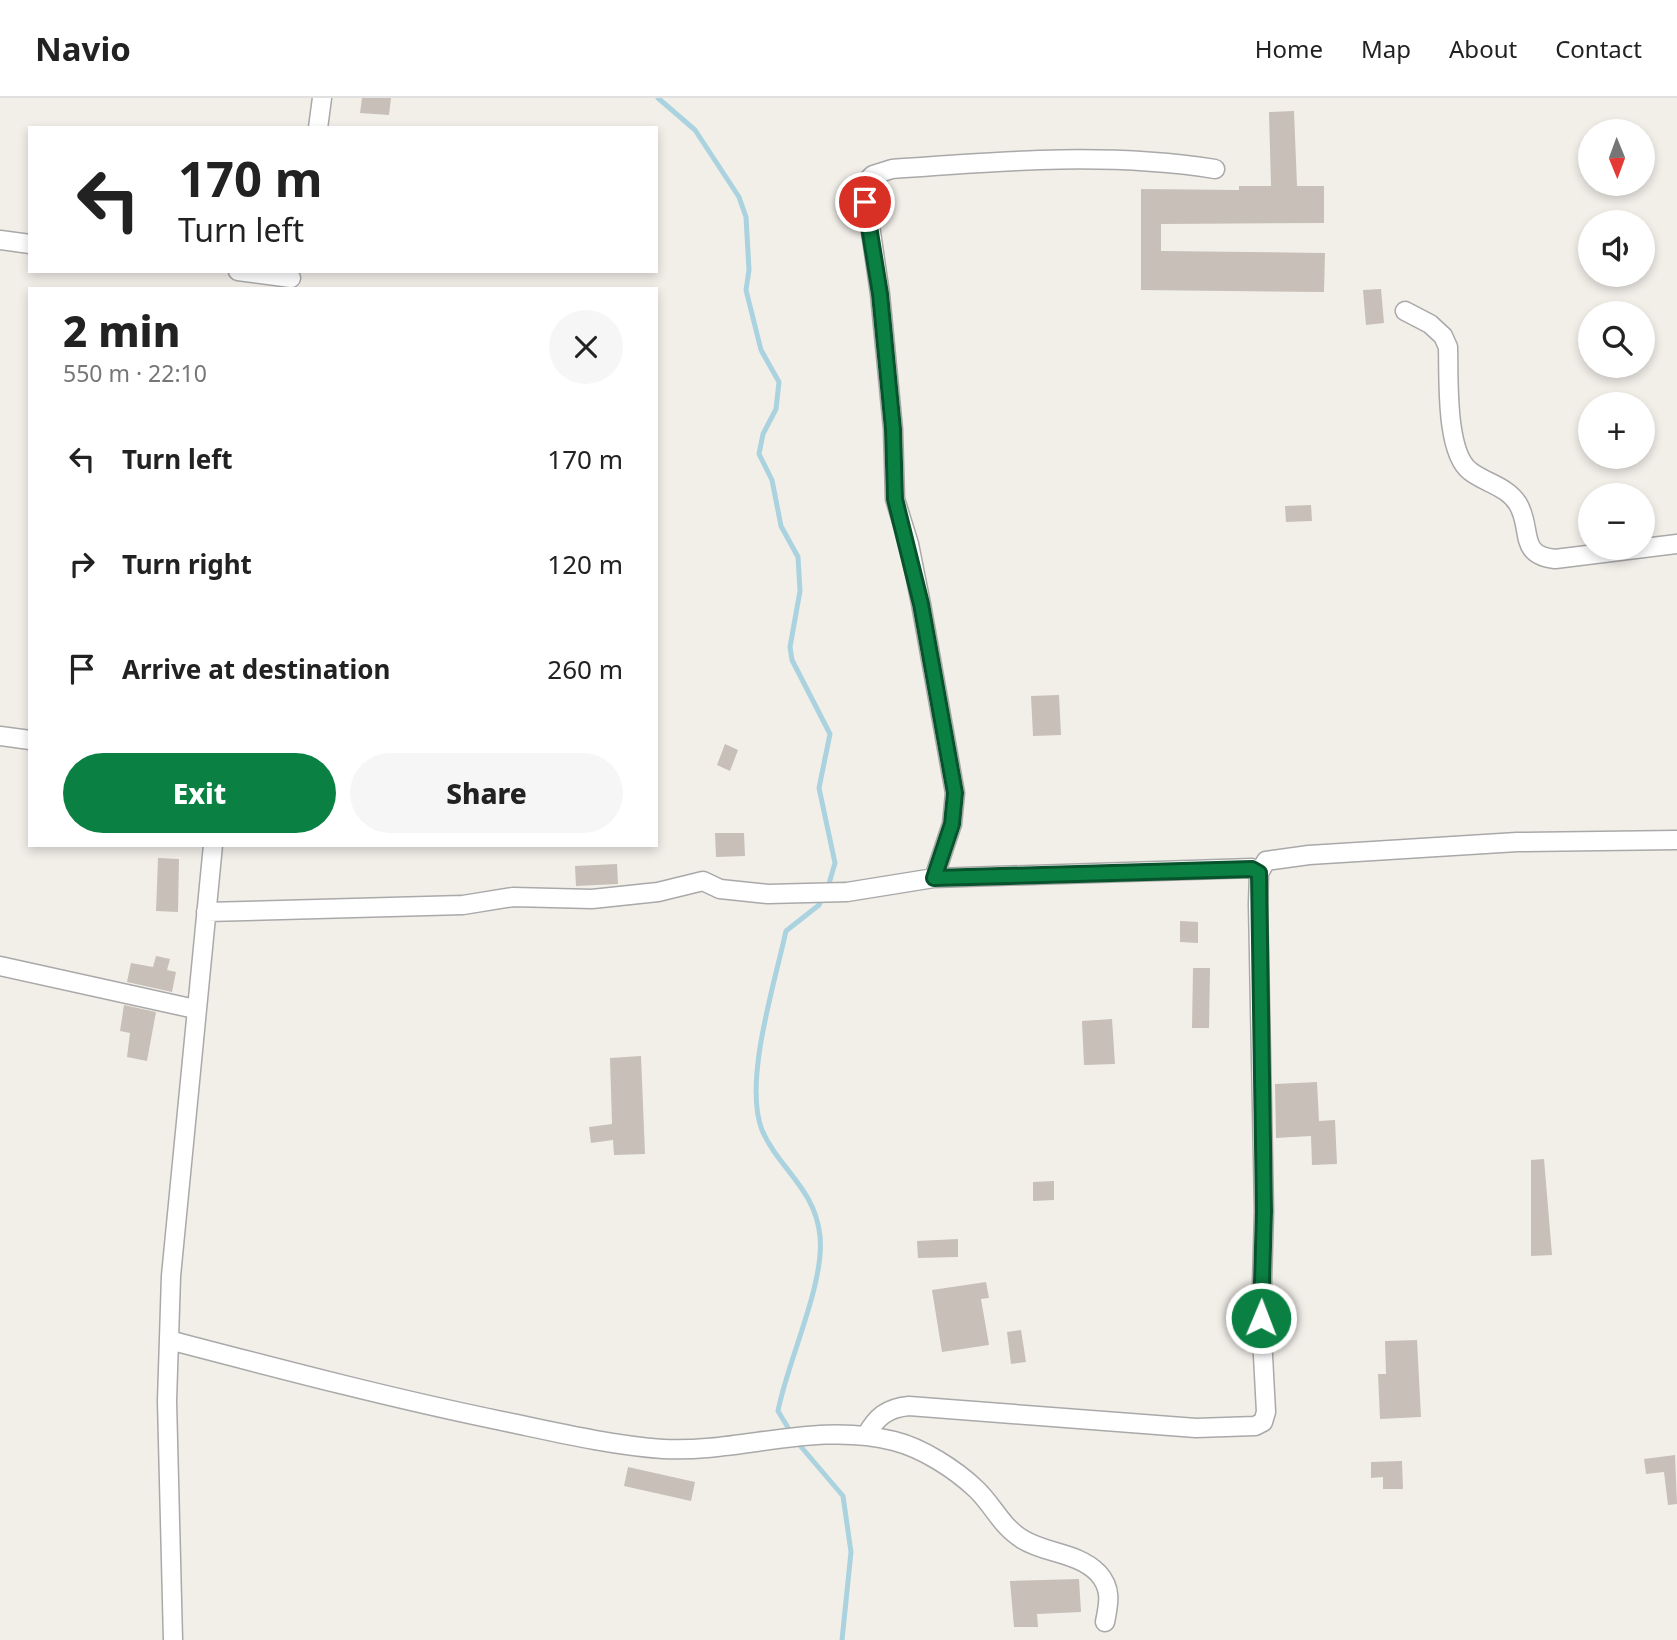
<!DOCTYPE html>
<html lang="en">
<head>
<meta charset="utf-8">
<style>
  body { margin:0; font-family:"Noto Sans",sans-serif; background:#f6f6f6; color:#222; height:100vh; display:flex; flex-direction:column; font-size:26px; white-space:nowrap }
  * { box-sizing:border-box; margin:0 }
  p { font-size:23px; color:#767676 }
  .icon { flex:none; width:38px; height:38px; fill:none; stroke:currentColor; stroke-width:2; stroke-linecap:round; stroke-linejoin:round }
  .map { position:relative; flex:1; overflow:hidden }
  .details { position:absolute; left:28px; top:189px; width:630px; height:560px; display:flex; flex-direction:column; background:#fff; border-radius:0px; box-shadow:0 4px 10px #0003 }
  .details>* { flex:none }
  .hud { position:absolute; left:28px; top:28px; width:630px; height:147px; border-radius:0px; box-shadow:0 4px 10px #0003; background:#fff; color:#222; overflow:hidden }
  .needle { width:46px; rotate:179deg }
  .fabs { position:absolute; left:1578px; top:21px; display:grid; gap:14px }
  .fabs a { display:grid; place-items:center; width:77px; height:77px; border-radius:50%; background:#fff; box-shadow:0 4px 10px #0003; font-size:35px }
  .pin { position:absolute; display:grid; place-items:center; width:60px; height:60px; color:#fff; margin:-30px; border:4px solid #fff; border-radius:50%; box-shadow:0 2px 7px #0007 }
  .me { position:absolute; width:77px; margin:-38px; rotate:1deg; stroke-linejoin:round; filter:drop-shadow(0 0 5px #0008) }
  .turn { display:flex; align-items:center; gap:24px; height:147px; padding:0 35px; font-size:32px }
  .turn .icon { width:91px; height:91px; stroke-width:2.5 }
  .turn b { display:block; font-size:49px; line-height:60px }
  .round { display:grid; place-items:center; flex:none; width:74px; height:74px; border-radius:37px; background:#f6f6f6 }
  .headline { display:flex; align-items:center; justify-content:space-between; height:119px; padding:0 35px }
  h1 { font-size:42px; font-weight:800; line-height:52px }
  .action { display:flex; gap:14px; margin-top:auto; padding:14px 35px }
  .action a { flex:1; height:80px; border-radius:42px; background:#0b8043; color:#fff; font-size:28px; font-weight:800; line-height:80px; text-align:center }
  .action a+a { background:#f6f6f6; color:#222 }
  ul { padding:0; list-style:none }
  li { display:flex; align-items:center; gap:21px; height:105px; padding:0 35px }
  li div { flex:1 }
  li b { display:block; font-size:26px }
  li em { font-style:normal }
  header { display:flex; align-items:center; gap:42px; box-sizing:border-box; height:98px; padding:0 35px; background:#fff; border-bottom:2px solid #e0e0e0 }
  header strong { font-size:33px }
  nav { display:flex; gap:38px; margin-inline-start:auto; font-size:24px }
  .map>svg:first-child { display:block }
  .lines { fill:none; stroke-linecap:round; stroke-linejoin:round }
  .stream { stroke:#aad3df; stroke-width:5 }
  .building { fill:#c7bfb8 }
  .minor-casing { stroke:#a9a9a9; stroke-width:21 }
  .minor { stroke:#fff; stroke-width:18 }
  .route-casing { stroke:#07532c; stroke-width:18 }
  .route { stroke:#0b8043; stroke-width:12 }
</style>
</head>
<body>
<header>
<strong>Navio</strong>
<nav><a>Home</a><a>Map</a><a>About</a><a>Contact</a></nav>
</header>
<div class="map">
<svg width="1677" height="1542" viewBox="0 0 1677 1542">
  <rect width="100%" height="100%" fill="#f2efe9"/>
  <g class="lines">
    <!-- stream -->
    <path class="stream" d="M658 0 695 32 739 99 746 119 749 172 746 192 761 252 779 284 776 311 763 336 759 356 772 382 781 428 798 459 800 493 790 549 792 562 830 636 819 690 835 765 828 789
      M790 1333 778 1313C787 1264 825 1186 820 1138 815 1090 778 1070 762 1032 743 984 775 884 786 833L819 807 821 802
      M797 1344 843 1398 851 1454 842 1542"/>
  </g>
  <!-- building -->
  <path class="building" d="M362 0H391L389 17 360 15Z
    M1294 13 1297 88H1324V125L1161 126V153L1325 155 1324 194 1141 192V91L1239 92V88H1271L1269 14Z
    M1381 191 1384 225 1366 227 1363 192Z
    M1311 407 1312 423 1286 424 1285 408Z
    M1059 597 1061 637 1033 638 1031 598Z
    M725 646 738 652 730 673 717 667Z
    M715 735H744L745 758 716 759Z
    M158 760 179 761 178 814 156 813Z
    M617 766 618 786 576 788 575 768Z
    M1180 823 1198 824V845L1180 844Z
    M156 858 170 861 167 872 176 874 172 894 127 884 131 865 153 869Z
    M1193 870H1210L1209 930H1192Z
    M124 907 156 914 147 963 127 959 130 935 120 933Z
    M1112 921 1115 966 1084 967 1082 923Z
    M641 958 645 1056 614 1057 613 1042 591 1045 589 1029 612 1026 610 960Z
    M1317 984 1319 1023 1335 1022 1337 1066 1312 1067 1311 1038 1276 1040 1275 986Z
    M1544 1061 1552 1157 1531 1158V1062Z
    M1054 1083V1102L1033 1103V1084Z
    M958 1141V1159L918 1160 917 1143Z
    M986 1184 989 1200 981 1201 989 1247 942 1254 932 1192Z
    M1021 1232 1026 1264 1011 1266 1007 1234Z
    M1417 1242 1421 1319 1380 1321 1378 1276H1386L1385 1243Z
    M1675 1357 1677 1406 1668 1407 1664 1374 1646 1376 1644 1361Z
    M1402 1363 1403 1391H1383V1379L1371 1380V1364Z
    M628 1369 695 1384 691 1403 624 1388Z
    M1079 1481 1081 1514 1037 1516 1038 1529H1014L1010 1483Z"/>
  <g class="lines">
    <!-- minor casing -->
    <g class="minor-casing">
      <path id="minor" d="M318 30 322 0
        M0 142 30 146
        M238 173 291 180
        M1405 213 1430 226 1443 238 1448 249C1449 278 1445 354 1470 373 1485 385 1507 388 1518 406 1533 431 1517 457 1555 461L1677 446
        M0 638 30 642
        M934 780 952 726 955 695 921 506 909 446 895 401 893 331 880 196 864 86 873 77 892 71C1000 63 1107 54 1215 71
        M206 814 463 807 513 799 592 801 658 794 703 783 720 791 768 796 847 794 934 780 1252 770 1259 775
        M0 868 195 911
        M169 1242C280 1271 390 1300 502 1323 555 1334 609 1347 663 1351 740 1355 817 1323 894 1343 922 1350 955 1371 976 1391 993 1407 1001 1428 1022 1441 1046 1456 1077 1454 1098 1475 1112 1490 1109 1505 1105 1524
        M866 1338C876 1319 887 1310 909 1308L1196 1330 1255 1328 1263 1324 1266 1314 1261 1220 1264 1113 1258 806 1259 775 1266 763 1309 757 1517 744 1677 742
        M173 1542 167 1303 171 1178 213 747"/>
    </g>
    <!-- minor -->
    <use href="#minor" class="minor"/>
  </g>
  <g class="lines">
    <!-- route casing -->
    <g class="route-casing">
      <path id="route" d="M865 104 880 196 893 331 895 401 921 506 955 695 952 726 934 780 1252 771 1259 775 1264 1113 1261 1220"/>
    </g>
    <!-- route -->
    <use href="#route" class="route"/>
  </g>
</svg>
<div class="fabs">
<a><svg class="needle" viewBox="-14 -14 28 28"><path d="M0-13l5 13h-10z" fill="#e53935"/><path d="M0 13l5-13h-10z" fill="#767676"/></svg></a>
<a><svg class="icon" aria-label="sound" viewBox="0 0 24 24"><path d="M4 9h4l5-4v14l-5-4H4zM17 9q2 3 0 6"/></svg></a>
<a><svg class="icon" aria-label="search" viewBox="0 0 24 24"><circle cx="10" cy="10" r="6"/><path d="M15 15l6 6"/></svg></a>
<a>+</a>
<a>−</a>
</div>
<div class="pin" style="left:865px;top:104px;background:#d93025"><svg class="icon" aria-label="arrive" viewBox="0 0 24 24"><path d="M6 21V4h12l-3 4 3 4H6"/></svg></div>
<svg class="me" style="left:1261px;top:1220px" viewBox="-20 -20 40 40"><circle r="17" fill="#0b8043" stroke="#fff" stroke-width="3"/><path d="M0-11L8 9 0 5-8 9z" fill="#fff"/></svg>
<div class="hud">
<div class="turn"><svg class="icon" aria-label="left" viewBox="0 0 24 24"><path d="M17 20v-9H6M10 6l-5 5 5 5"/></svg><div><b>170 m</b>Turn left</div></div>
</div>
<section class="details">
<div class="headline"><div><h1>2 min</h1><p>550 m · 22:10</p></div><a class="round"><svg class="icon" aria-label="close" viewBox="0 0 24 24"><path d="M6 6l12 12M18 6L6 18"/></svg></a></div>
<ul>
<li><svg class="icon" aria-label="left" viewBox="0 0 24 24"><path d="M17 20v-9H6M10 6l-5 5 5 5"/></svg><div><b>Turn left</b></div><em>170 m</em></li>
<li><svg class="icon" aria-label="right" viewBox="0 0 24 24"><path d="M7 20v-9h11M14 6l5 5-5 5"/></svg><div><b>Turn right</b></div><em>120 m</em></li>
<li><svg class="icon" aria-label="arrive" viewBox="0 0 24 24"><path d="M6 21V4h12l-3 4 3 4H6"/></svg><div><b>Arrive at destination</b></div><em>260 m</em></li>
</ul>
<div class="action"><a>Exit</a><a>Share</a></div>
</section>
</div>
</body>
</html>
